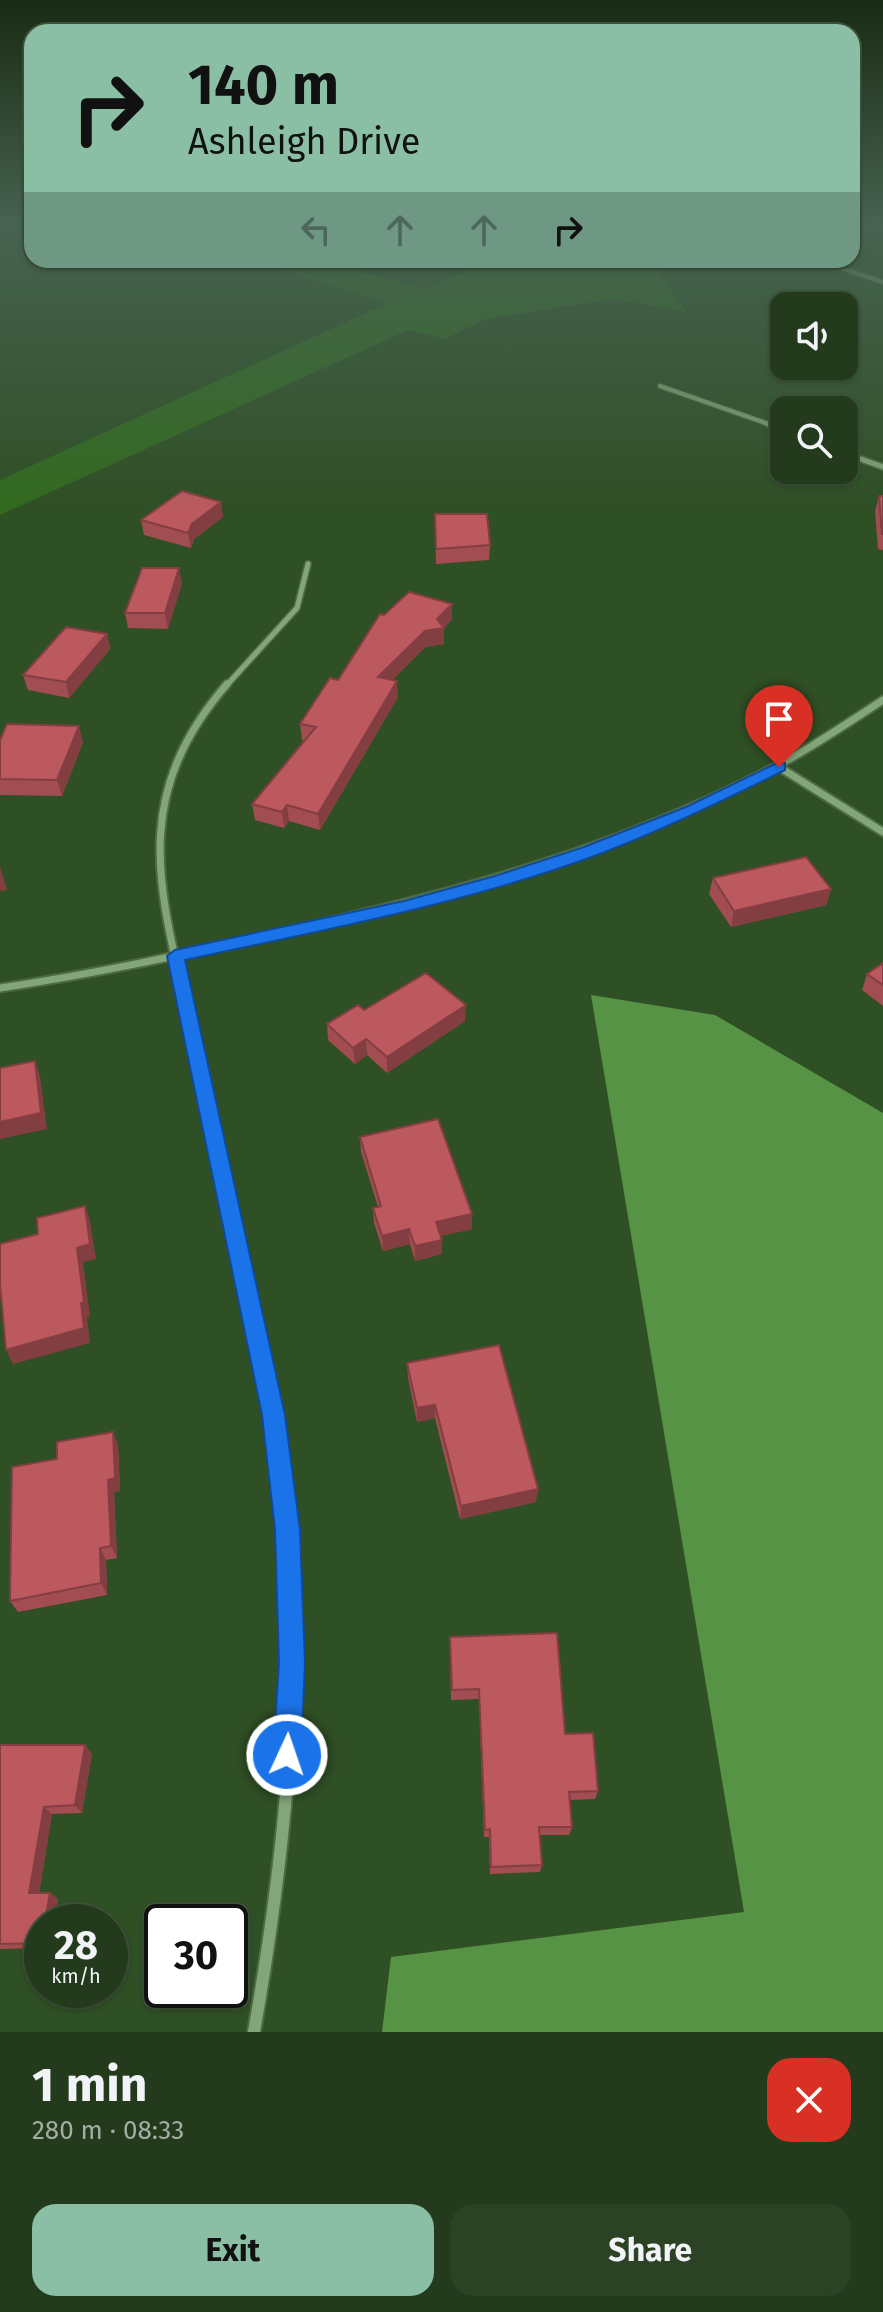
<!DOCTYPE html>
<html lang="en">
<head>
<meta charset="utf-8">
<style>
  body { margin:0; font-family:"Fira Sans",sans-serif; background:#2b4225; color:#f1f3f6; height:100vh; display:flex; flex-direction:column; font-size:30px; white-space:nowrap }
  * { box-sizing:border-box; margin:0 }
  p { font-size:26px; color:#a3ada3 }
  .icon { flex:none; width:44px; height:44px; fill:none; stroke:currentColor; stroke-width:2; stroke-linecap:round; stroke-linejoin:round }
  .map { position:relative; height:2032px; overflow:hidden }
  .details { display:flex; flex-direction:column; background:#233b1c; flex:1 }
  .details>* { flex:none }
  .banner { position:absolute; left:24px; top:24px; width:836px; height:244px; border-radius:24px; box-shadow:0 2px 6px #0004,0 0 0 2px #40553b; background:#8abfa5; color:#111; overflow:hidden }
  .tools { position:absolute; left:770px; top:292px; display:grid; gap:16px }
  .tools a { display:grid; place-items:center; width:88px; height:88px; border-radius:16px; background:#233b1c; box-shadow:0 2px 6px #0004,0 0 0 2px #40553b; font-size:40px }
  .speed { position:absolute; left:24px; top:1904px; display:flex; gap:16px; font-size:40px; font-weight:700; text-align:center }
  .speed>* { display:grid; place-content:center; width:104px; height:104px; border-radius:50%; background:#233b1c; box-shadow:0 2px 6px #0004,0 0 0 2px #40553b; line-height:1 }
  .speed small { font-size:20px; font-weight:400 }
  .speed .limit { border:4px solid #111; border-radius:12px; background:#fff; color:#111 }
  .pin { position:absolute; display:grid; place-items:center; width:68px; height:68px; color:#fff; margin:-82px -34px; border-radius:50% 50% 50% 0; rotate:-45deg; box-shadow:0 0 8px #0007 }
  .pin .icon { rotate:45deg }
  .me { position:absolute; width:88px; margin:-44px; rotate:3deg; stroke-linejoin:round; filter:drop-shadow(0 0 6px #0008) }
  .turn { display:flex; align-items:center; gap:28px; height:168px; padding:0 32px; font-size:36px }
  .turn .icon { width:104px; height:104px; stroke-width:2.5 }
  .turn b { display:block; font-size:56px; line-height:68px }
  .lanes { display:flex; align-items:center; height:76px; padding:0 32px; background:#0003; justify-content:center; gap:40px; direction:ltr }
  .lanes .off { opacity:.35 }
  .round { display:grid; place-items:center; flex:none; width:84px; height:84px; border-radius:24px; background:#2b4225 }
  .headline { display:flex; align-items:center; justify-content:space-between; height:136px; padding:0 32px }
  h1 { font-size:48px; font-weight:700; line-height:60px }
  .cta { display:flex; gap:16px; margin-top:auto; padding:16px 32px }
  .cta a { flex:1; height:92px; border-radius:24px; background:#8abfa5; color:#111; font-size:32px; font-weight:700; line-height:92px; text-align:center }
  .cta a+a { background:#2b4225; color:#f1f3f6 }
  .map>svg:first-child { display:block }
  .green { fill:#326a1f }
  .forest { fill:#579345 }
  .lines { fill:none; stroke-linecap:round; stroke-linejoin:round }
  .street-far4-casing { stroke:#4e6a45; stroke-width:6 }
  .street-far3-casing { stroke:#4e6a45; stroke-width:8 }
  .street-far2-casing { stroke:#4e6a45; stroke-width:11 }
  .street-far1-casing { stroke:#4e6a45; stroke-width:13 }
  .street-casing { stroke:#4e6a45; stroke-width:16 }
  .street-far4 { stroke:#83a678; stroke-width:4 }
  .street-far3 { stroke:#83a678; stroke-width:5 }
  .street-far2 { stroke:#83a678; stroke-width:7 }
  .street-far1 { stroke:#83a678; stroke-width:9 }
  .street { stroke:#83a678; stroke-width:12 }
  .wall { fill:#a14d51 }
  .shaded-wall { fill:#833e42 }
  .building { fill:#bb595e; stroke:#833e42; stroke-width:2 }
  .route { fill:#1a73e8; stroke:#114b97; stroke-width:2 }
</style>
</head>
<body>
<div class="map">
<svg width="883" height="2032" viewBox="0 0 883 2032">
  <rect width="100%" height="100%" fill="#2f4f25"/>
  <!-- green -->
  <path class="green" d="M248 260H317L425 289 493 260H650L687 312 614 299 485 319 445 339 408 330 0 515V480L388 303Z"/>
  <!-- forest -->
  <path class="forest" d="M591 995 715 1015 883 1113V2032H382L391 1957 744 1912Z"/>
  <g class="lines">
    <!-- street-far4 casing -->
    <g class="street-far4-casing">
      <path id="street-far4" d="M817 260 883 282
        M660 386 774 426"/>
    </g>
    <!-- street-far3 casing -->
    <g class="street-far3-casing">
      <path id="street-far3" d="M768 424 784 430
        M844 453 883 467
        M226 686 297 608 308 564"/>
    </g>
    <!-- street-far2 casing -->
    <g class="street-far2-casing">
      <path id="street-far2" d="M779 767 883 832
        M0 988C94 974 186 954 279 933 436 898 592 857 738 786 789 762 836 731 883 700
        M190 1024C160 890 128 799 227 684"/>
    </g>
    <!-- street-far1 casing -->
    <g class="street-far1-casing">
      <path id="street-far1" d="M189 1022 254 1316 280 1463"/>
    </g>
    <!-- street casing -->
    <g class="street-casing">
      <path id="street" d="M254 2032C287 1844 307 1650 280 1461"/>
    </g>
    <!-- street-far4 -->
    <use href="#street-far4" class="street-far4"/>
    <!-- street-far3 -->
    <use href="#street-far3" class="street-far3"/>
    <!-- street-far2 -->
    <use href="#street-far2" class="street-far2"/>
    <!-- street-far1 -->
    <use href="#street-far1" class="street-far1"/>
    <!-- street -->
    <use href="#street" class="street"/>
  </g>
  <!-- wall -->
  <path class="wall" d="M879 496H883V550L878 549 875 511Z
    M435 514 490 545 489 560 436 564Z
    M223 517 194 539 191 548 144 535 141 520Z
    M182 583 168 629 128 628 125 613Z
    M452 604V619L444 628V644L425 647 392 680 398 697 320 830 289 821 284 828 255 820 252 804 304 740H302L300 724 338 680Z
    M107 634 110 649 69 698 28 690 23 675Z
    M0 740 83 742 62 796 0 795Z
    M713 878 831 889 826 905 731 927 709 894Z
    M883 963V1006L862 990 867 974Z
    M364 1010 465 1021 387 1073 367 1055 355 1064 328 1040 327 1024Z
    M360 1137 472 1214V1229L440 1236 442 1254 415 1261 410 1244 383 1251 374 1223 373 1208 378 1207 361 1152Z
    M407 1363 536 1502 460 1519 435 1418 417 1422 408 1377Z
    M118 1445 120 1491 114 1492 117 1558 106 1560 107 1595 18 1612 10 1601 57 1459Z
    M450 1637 565 1734 598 1791 595 1799 570 1800 572 1827 569 1835H540L542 1865 540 1872 490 1874 489 1837H484L479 1699 451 1700Z
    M0 1745H85L92 1754 82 1813 52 1814 39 1893H50L58 1899 54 1922H42V1948L0 1949Z"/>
  <!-- shaded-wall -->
  <path class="shaded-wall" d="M221 502 223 517 194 539 191 548 188 533 192 524Z
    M179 568 182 583 168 629 165 613Z
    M452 604V619L444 628V644L425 647 379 693 378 677Z
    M107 634 110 649 69 698 66 682Z
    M397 681 398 697 320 830 318 814Z
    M79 726 83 742 62 796 57 780Z
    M287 805 289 821 284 828 282 812Z
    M0 867 7 890 0 891Z
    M831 889 826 905 731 927 734 911Z
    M466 1005 465 1021 387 1073V1057Z
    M366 1039 367 1055 355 1064 353 1048Z
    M35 1061 40 1076 47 1129 0 1139V1122Z
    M85 1206 90 1221 96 1259 83 1262 90 1316 87 1317 90 1343 13 1364 6 1350 81 1303 77 1248Z
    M472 1214V1229L436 1237V1222Z
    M409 1229 410 1244 383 1251 382 1236Z
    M442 1240V1254L415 1261V1246Z
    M435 1405V1418L417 1422V1408Z
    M113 1432 118 1445 120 1491 114 1492 117 1558 111 1546 108 1480Z
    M538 1489 536 1502 460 1519 461 1506Z
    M100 1548 106 1560 107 1595 101 1583Z
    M85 1745 92 1754 82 1813 75 1805Z
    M44 1807 52 1814 38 1899 29 1893Z
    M50 1893 58 1899 54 1922H45Z"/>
  <!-- building -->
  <path class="building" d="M182 491 221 502 192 524 188 533 141 520Z
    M879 496H883V534H882Z
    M435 514H487L490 545 436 549Z
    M142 568H179L165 613H125Z
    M409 592 452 604 437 619 444 628 425 631 378 677 397 681 318 814 287 805 282 812 252 804 316 727 300 724 330 678 338 680 380 614 384 615Z
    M66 627 107 634 66 682 23 675Z
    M7 724 79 726 57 780 0 779V740Z
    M806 857 831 889 734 911 713 878Z
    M883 963V985L867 974Z
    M426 973 466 1005 387 1057 366 1039 353 1048 327 1024 358 1005 364 1010Z
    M35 1061 41 1113 0 1122V1068Z
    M438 1119 472 1214 436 1222 442 1240 415 1246 409 1229 382 1236 373 1208 381 1206 360 1137Z
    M85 1206 90 1244 77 1248 84 1302 81 1303 84 1328 6 1350 0 1284V1244L38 1234 37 1218Z
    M499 1345 538 1489 461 1506 435 1405 417 1408 407 1363Z
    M113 1432 115 1478 108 1480 111 1546 100 1548 101 1583 10 1601 12 1467 57 1459V1442Z
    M557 1633 565 1734 593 1733 598 1791 569 1792 572 1827H539L542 1865 491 1867 490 1829 485 1830 479 1689 452 1690 450 1637Z
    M0 1745H85L75 1805 44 1807 29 1893H50L45 1922H42L41 1943 0 1944Z"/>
  <!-- sky -->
  <linearGradient id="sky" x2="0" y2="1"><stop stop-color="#1a2b14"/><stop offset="0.44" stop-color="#476351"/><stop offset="1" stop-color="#476351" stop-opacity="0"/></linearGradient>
  <rect width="883" height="510" fill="url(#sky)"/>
  <!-- route -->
  <path class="route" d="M779 762 785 763V770C723 801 661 831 597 855 464 904 323 930 185 960L285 1415 300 1530 305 1663 301 1755 297 1764 287 1768 278 1764 273 1755 279 1663 275 1530 262 1415 167 956 175 950 404 901 495 876 584 847 686 807Z"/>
</svg>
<div class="tools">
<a><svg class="icon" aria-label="sound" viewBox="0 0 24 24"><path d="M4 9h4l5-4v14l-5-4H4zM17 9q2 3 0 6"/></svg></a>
<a><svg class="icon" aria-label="search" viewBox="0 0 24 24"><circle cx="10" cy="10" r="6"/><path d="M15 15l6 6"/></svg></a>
</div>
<div class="speed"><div>28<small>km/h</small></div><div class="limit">30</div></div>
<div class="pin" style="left:779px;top:767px;background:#d93025"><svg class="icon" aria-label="arrive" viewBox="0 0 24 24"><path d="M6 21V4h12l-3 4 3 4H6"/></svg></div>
<svg class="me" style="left:287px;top:1755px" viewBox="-20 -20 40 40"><circle r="17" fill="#1a73e8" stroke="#fff" stroke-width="3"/><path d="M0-11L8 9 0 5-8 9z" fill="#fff"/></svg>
<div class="banner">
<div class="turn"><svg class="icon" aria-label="right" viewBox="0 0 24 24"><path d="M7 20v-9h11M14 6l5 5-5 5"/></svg><div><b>140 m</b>Ashleigh Drive</div></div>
<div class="lanes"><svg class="icon off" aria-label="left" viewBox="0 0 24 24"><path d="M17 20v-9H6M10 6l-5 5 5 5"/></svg><svg class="icon off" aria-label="ahead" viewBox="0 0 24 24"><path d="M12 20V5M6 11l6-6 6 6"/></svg><svg class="icon off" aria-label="ahead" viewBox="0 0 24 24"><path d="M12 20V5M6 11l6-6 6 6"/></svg><svg class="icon" aria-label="right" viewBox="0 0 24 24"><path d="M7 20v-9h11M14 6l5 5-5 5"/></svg></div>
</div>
</div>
<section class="details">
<div class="headline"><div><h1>1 min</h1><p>280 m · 08:33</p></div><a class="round" style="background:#d93025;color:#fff"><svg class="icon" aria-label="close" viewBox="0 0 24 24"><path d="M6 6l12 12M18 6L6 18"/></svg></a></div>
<div class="cta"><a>Exit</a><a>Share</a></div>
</section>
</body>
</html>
